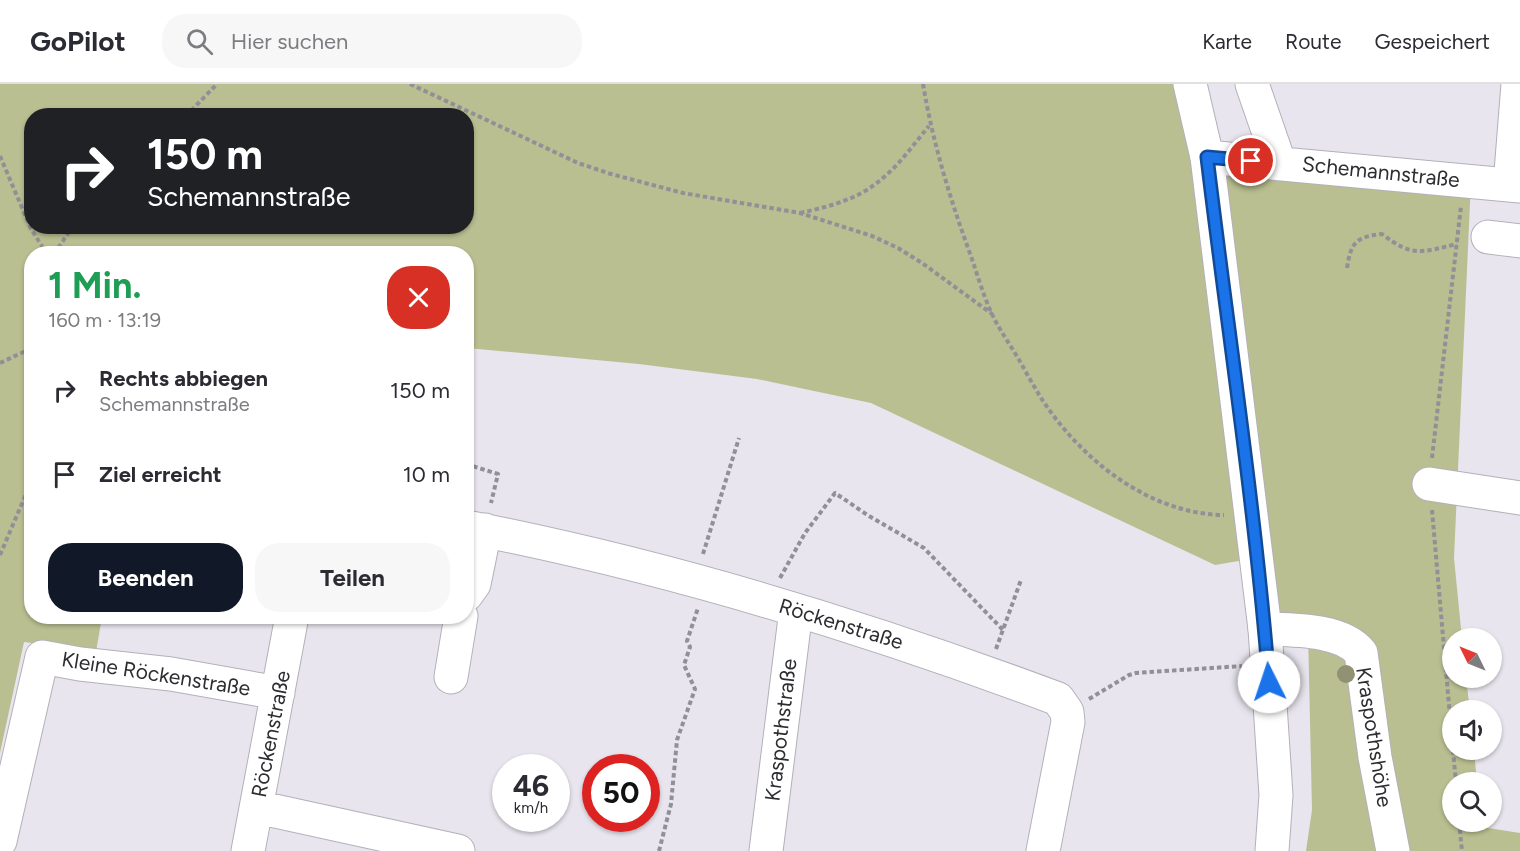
<!DOCTYPE html>
<html lang="de">
<head>
<meta charset="utf-8">
<style>
  body { margin:0; font-family:Figtree,sans-serif; background:#f7f7f7; color:#2b2b33; height:100vh; display:flex; flex-direction:column; font-size:22px; white-space:nowrap }
  * { box-sizing:border-box; margin:0 }
  p { font-size:20px; color:#7c7c81 }
  .icon { flex:none; width:33px; height:33px; fill:none; stroke:currentColor; stroke-width:2; stroke-linecap:round; stroke-linejoin:round }
  .map { position:relative; flex:1; overflow:hidden }
  .panel { position:absolute; left:24px; top:162px; width:450px; height:378px; display:flex; flex-direction:column; background:#fff; border-radius:24px; box-shadow:0 2px 4px #0004 }
  .panel>* { flex:none }
  .guide { position:absolute; left:24px; top:24px; width:450px; height:126px; border-radius:24px; box-shadow:0 2px 4px #0004; background:#202124; color:#fff; overflow:hidden }
  .needle { width:39px; rotate:313deg }
  .fabs { position:absolute; left:1442px; top:544px; display:grid; gap:12px }
  .fabs a { display:grid; place-items:center; width:60px; height:60px; border-radius:50%; background:#fff; box-shadow:0 2px 4px #0004; font-size:30px }
  .speed { position:absolute; left:492px; top:670px; display:flex; gap:12px; font-size:30px; font-weight:700; text-align:center }
  .speed>* { display:grid; place-content:center; width:78px; height:78px; border-radius:50%; background:#fff; box-shadow:0 2px 4px #0004; line-height:1 }
  .speed small { font-size:15px; font-weight:400 }
  .speed .limit { border:9px solid #d22; background:#fff; color:#111 }
  .pin { position:absolute; display:grid; place-items:center; width:51px; height:51px; color:#fff; margin:-26px; border:3px solid #fff; border-radius:50%; box-shadow:0 2px 6px #0007 }
  .me { position:absolute; width:66px; margin:-33px; rotate:356deg; stroke-linejoin:round; filter:drop-shadow(0 0 4px #0008) }
  .turn { display:flex; align-items:center; gap:21px; height:126px; padding:0 24px; font-size:27px }
  .turn .icon { width:78px; height:78px; stroke-width:2.5 }
  .turn b { display:block; font-size:42px; line-height:51px }
  .round { display:grid; place-items:center; flex:none; width:63px; height:63px; border-radius:24px; background:#f7f7f7 }
  .head { display:flex; align-items:center; justify-content:space-between; height:102px; padding:0 24px }
  h1 { font-size:36px; font-weight:700; line-height:45px; color:#1e9e55 }
  .button { display:flex; gap:12px; margin-top:auto; padding:12px 24px }
  .button a { flex:1; height:69px; border-radius:24px; background:#111827; color:#fff; font-size:24px; font-weight:700; line-height:69px; text-align:center }
  .button a+a { background:#f7f7f7; color:#2b2b33 }
  ul { padding:0; list-style:none }
  li { display:flex; align-items:center; gap:18px; height:84px; padding:0 24px }
  li div { flex:1 }
  li b { display:block; font-size:22px }
  li em { font-style:normal }
  header { display:flex; align-items:center; gap:36px; box-sizing:border-box; height:84px; padding:0 30px; background:#fff; border-bottom:2px solid #e1e1e2 }
  header strong { font-size:28px }
  nav { display:flex; gap:33px; margin-inline-start:auto; font-size:21px }
  .search { width:420px; height:54px; background:#f7f7f7; display:flex; align-items:center; gap:15px; box-sizing:border-box; padding:0 21px; border-radius:24px; color:#7c7c81; font-size:22px }
  .map>svg:first-child { display:block }
  .green { fill:#babf91; fill-rule:evenodd }
  .lines { fill:none; stroke-linecap:round; stroke-linejoin:round }
  .minor-casing { stroke:#b3b0b9; stroke-width:35 }
  .major-casing { stroke:#b3b0b9; stroke-width:35 }
  .path { stroke:#929097; stroke-width:4; stroke-dasharray:4.5 3; stroke-linecap:butt }
  .minor { stroke:#fff; stroke-width:33 }
  .major { stroke:#fff; stroke-width:33 }
  .tree { fill:#919174 }
  .route-casing { stroke:#114b97; stroke-width:15 }
  .route { stroke:#1a73e8; stroke-width:10 }
  .labels { text-anchor:middle; stroke-width:4.5; stroke-linejoin:round; paint-order:stroke }
  .street-label { font-size:21px; fill:#2d2c30; stroke:#fff }
</style>
</head>
<body>
<header>
<strong>GoPilot</strong>
<div class="search"><svg class="icon" aria-label="search" viewBox="0 0 24 24"><circle cx="10" cy="10" r="6"/><path d="M15 15l6 6"/></svg>Hier suchen</div>
<nav><a>Karte</a><a>Route</a><a>Gespeichert</a></nav>
</header>
<div class="map">
<svg width="1520" height="767" viewBox="0 0 1520 767">
  <rect width="100%" height="100%" fill="#e8e5ee"/>
  <!-- green -->
  <path class="green" d="M0 0H1188L1206 73 1471 97 1454 474 1462 555H1452V594H1466L1470 627H1452V666H1474L1477 699H1452V738H1481L1482 743 1520 749V767H1306L1312 726 1308 548 1267 545 1256 474 1215 481 871 319 757 295 639 280 467 264 466 170H32V532L102 533 96 568 24 558 0 669ZM32 32H466V142H32Z"/>
  <g class="lines">
    <!-- minor casing -->
    <g class="minor-casing">
      <path id="minor" d="M1252 0 1279 78
        M1207 73 1520 102
        M1510 101 1518 0
        M1488 153 1520 157
        M1429 400 1520 414
        M466 443C668 482 866 543 1058 615L1067 628 1068 638 1043 767
        M466 511 474 500 485 446
        M1265 545C1294 546 1342 545 1361 569L1375 673 1393 767
        M451 593 461 532
        M257 723 458 767
        M0 757 42 573 80 580 171 590 278 609
        M248 767 292 532
        M766 767 796 526"/>
    </g>
    <!-- major casing -->
    <g class="major-casing">
      <path id="major" d="M1190 0 1207 73 1265 545 1276 711 1272 767"/>
    </g>
    <!-- path -->
    <path class="path" d="M410 0 578 79 611 90 683 109 800 129 872 152 898 164 922 179 992 230
      M923 0C933 60 951 118 972 175 978 193 984 213 992 230 999 245 1009 259 1018 274 1026 288 1034 303 1043 317 1083 377 1150 430 1224 431
      M186 32 217 0
      M0 72 31 145 47 170
      M800 129C827 123 856 116 878 98 898 83 913 61 929 42
      M54 170 73 142
      M1347 184C1351 158 1356 153 1382 150 1413 174 1422 168 1457 160
      M0 279 32 264
      M1432 374 1461 122
      M466 380 498 390 491 419
      M1432 426 1452 656
      M703 470 739 354
      M0 471 32 396
      M780 494 805 449 835 409 869 432 924 464 1003 546
      M996 565 1021 496
      M1089 615 1129 591 1136 589 1242 582
      M1453 666 1456 699
      M1459 738 1462 767
      M659 767 671 720 677 656 695 605 684 581 690 563 687 557 698 524"/>
    <!-- minor -->
    <use href="#minor" class="minor"/>
    <!-- major -->
    <use href="#major" class="major"/>
  </g>
  <!-- trees -->
  <circle class="tree" cx="1346" cy="590" r="9"/>
  <g class="lines">
    <!-- route casing -->
    <g class="route-casing">
      <path id="route" d="M1251 77 1207 73C1228 248 1255 422 1269 598"/>
    </g>
    <!-- route -->
    <use href="#route" class="route"/>
  </g>
  <g class="labels">
    <!-- street labels -->
    <g class="street-label">
      <text transform="translate(1381 88) rotate(6)" y="7">Schemannstraße</text>
      <text transform="translate(841 540) rotate(17)" y="7">Röckenstraße</text>
      <text transform="translate(156 590) rotate(9)" y="7">Kleine Röckenstraße</text>
      <text transform="translate(781 646) rotate(-83)" y="7">Kraspothstraße</text>
      <text transform="translate(271 650) rotate(-79)" y="7">Röckenstraße</text>
      <text transform="translate(1374 653) rotate(81)" y="7">Kraspothshöhe</text>
    </g>
  </g>
</svg>
<div class="fabs">
<a><svg class="needle" viewBox="-14 -14 28 28"><path d="M0-13l5 13h-10z" fill="#e53935"/><path d="M0 13l5-13h-10z" fill="#7c7c81"/></svg></a>
<a><svg class="icon" aria-label="sound" viewBox="0 0 24 24"><path d="M4 9h4l5-4v14l-5-4H4zM17 9q2 3 0 6"/></svg></a>
<a><svg class="icon" aria-label="search" viewBox="0 0 24 24"><circle cx="10" cy="10" r="6"/><path d="M15 15l6 6"/></svg></a>
</div>
<div class="speed"><div>46<small>km/h</small></div><div class="limit">50</div></div>
<div class="pin" style="left:1251px;top:77px;background:#d93025"><svg class="icon" aria-label="arrive" viewBox="0 0 24 24"><path d="M6 21V4h12l-3 4 3 4H6"/></svg></div>
<svg class="me" style="left:1269px;top:598px" viewBox="-20 -20 40 40"><circle r="19" fill="#fff"/><path d="M0-13L10 11 0 6-10 11z" fill="#1a73e8"/></svg>
<div class="guide">
<div class="turn"><svg class="icon" aria-label="right" viewBox="0 0 24 24"><path d="M7 20v-9h11M14 6l5 5-5 5"/></svg><div><b>150 m</b>Schemannstraße</div></div>
</div>
<section class="panel">
<div class="head"><div><h1>1 Min.</h1><p>160 m · 13:19</p></div><a class="round" style="background:#d93025;color:#fff"><svg class="icon" aria-label="close" viewBox="0 0 24 24"><path d="M6 6l12 12M18 6L6 18"/></svg></a></div>
<ul>
<li><svg class="icon" aria-label="right" viewBox="0 0 24 24"><path d="M7 20v-9h11M14 6l5 5-5 5"/></svg><div><b>Rechts abbiegen</b><p>Schemannstraße</p></div><em>150 m</em></li>
<li><svg class="icon" aria-label="arrive" viewBox="0 0 24 24"><path d="M6 21V4h12l-3 4 3 4H6"/></svg><div><b>Ziel erreicht</b></div><em>10 m</em></li>
</ul>
<div class="button"><a>Beenden</a><a>Teilen</a></div>
</section>
</div>
</body>
</html>
